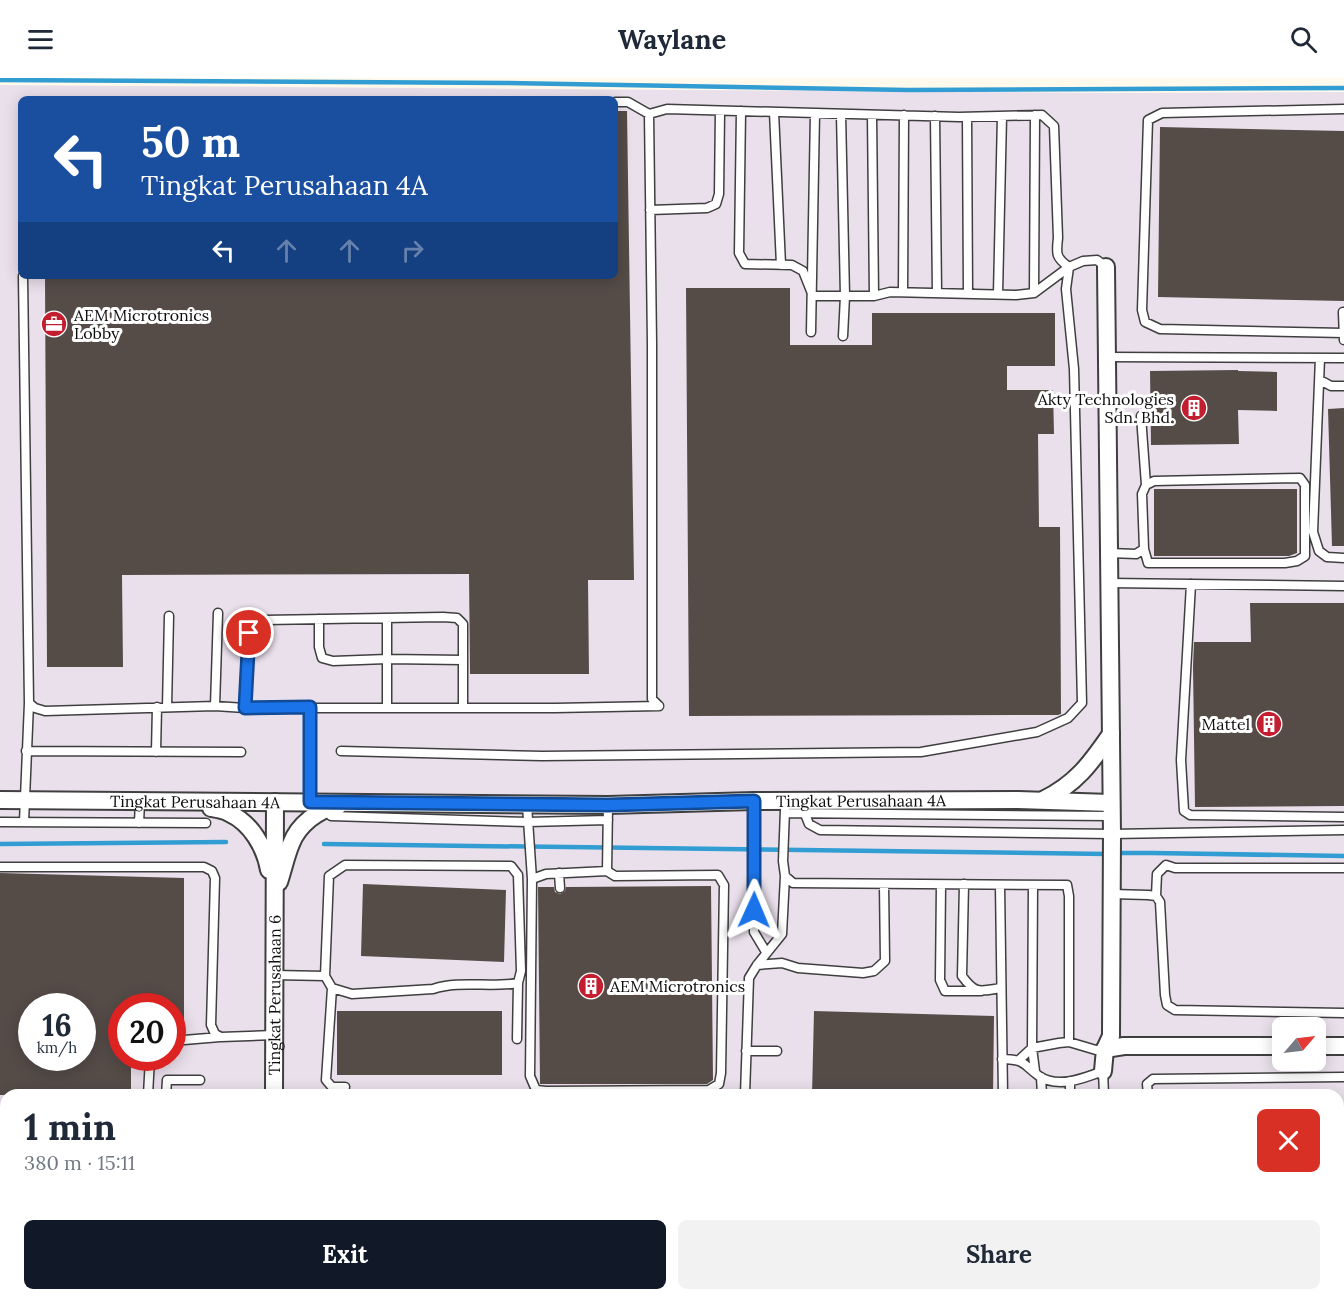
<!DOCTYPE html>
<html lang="en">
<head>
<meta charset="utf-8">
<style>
  body { margin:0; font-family:Lora,serif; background:#f2f2f3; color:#1f2937; height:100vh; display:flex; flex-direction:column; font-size:22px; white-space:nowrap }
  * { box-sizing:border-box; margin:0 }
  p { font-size:20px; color:#747a83 }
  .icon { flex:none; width:33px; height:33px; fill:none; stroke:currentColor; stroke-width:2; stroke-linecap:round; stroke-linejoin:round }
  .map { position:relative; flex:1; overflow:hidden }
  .side { position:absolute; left:0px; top:1011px; width:1344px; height:212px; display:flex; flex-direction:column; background:#fff; border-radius:18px 18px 0 0; box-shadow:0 3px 15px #0003 }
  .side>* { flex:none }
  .guide { position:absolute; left:18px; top:18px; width:600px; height:183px; border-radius:9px; box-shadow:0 3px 15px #0003; background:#1a4fa0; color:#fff; overflow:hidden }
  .needle { width:39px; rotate:62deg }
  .controls { position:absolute; left:1272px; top:939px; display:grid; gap:12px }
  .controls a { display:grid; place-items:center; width:54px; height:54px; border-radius:9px; background:#fff; box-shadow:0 3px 15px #0003; font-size:30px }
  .speed { position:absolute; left:18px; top:915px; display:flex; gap:12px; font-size:30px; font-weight:700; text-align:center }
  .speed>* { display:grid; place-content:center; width:78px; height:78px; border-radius:50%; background:#fff; box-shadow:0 3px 15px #0003; line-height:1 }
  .speed small { font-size:15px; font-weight:400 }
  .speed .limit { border:9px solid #d22; background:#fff; color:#111 }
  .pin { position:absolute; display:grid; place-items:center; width:51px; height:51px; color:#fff; margin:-26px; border:3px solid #fff; border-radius:50%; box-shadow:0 2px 6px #0007 }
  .me { position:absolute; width:66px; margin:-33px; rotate:1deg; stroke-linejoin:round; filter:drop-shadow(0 0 4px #0008) }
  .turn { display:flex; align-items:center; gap:21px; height:126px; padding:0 24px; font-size:27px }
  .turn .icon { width:78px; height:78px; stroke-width:2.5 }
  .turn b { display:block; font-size:42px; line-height:51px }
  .lanes { display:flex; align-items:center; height:57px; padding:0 24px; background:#0003; justify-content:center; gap:30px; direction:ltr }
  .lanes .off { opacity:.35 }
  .round { display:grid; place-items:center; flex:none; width:63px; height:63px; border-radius:9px; background:#f2f2f3 }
  .headline { display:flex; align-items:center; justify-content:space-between; height:102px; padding:0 24px }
  h1 { font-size:36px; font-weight:700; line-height:45px }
  .action { display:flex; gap:12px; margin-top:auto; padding:12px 24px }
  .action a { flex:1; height:69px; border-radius:9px; background:#111827; color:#fff; font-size:24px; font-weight:700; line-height:69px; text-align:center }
  .action a+a { background:#f2f2f3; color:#1f2937 }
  header { display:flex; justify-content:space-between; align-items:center; height:78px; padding:0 24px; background:#fff; font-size:27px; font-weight:700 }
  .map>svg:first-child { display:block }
  .industrial { fill:#eae0ec; fill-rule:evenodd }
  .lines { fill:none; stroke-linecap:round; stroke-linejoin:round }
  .stream { stroke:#319dd3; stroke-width:4.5 }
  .building { fill:#554c48; fill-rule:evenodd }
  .lane-casing { stroke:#3f3f3f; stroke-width:11 }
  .street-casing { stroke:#3f3f3f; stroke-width:20 }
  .lane { stroke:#fff; stroke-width:8 }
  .street { stroke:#fff; stroke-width:16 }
  .route-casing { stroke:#114b97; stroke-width:15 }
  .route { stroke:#1a73e8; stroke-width:10 }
  .labels { text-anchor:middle; stroke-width:6; stroke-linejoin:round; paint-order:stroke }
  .poi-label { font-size:16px; fill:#0c0c0c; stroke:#fff; text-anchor:start }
  .street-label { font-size:16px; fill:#0c0c0c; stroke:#fff }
</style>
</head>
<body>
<header><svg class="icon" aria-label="menu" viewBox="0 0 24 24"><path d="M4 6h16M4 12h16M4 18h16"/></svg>Waylane<svg class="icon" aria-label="search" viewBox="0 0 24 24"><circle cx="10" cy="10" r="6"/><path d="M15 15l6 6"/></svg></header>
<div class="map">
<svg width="1344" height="1222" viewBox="0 0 1344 1222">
  <rect width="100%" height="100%" fill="#fffaeb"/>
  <!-- industrial -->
  <path class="industrial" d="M0 7 1111 15 1344 14V1222H0ZM21 21H615V198H21ZM32 928H82V980H32ZM122 928H172V980H122ZM1282 950H1316V982H1282ZM6 1017H1338V1216H6Z"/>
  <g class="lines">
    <!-- stream -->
    <path class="stream" d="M0 2 505 5 908 12 1344 10
      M0 766 226 764
      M324 766 1107 776
      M1116 775H1152L1344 778"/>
  </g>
  <!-- building -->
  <path class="building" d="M615 33H627L634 502H588L589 596H470L469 496 122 497 123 589H47L45 198H615Z
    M1160 49 1344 53V223L1158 219Z
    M686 210H790V267H872V235H1055V288H1007V312H1053L1054 356H1038L1039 449H1060L1061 636 1058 637 689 638Z
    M1238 292V293L1277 294V333L1238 332 1239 366 1151 367 1150 293Z
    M1344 330V468H1332L1328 331Z
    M1154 411H1297V475L1289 478H1154Z
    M1250 525H1344V728L1195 729 1193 588 1194 564H1251Z
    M0 795 184 800V955H172V928H122V980H131V1017H0ZM32 928H82V980H32Z
    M363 806 506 812 504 884 361 878Z
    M711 808 713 1002 707 1006H540L538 809H554L555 814 560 816 565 813 566 809Z
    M337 933H502V997H337Z
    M814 933 994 938 993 1017H812Z"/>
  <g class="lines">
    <!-- lane casing -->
    <g class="lane-casing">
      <path id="lane" d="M615 24H628L649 36
        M1344 31 1162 35 1148 42 1142 232 1145 244 1160 251 1344 255
        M774 34 781 187
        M841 36 845 218 843 258
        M872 37 874 218
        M935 38 937 215
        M967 39 968 216
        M650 132 707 130 716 126 719 116 720 33
        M23 198 29 625 35 630 45 633 215 628 245 630H555L659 628
        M903 214 904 37
        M1034 215 1035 37
        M998 216 1002 38
        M1343 234 1344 262
        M811 254 815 35
        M1107 279 1344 280
        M1320 280 1313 454 1319 473 1327 479 1344 480
        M1320 302 1331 308H1344
        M1141 338 1146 407
        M1300 400 1305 407V478L1297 483 1285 485H1148L1144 471 1142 416 1146 407 1154 403Z
        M1109 475 1136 476 1144 471
        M1109 505 1344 508
        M1191 506 1181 682 1184 733 1190 737 1344 739
        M387 540V629
        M319 541V569L322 580 333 583 387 581 463 582
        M215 628 218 535
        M659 628 652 621V265L649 36 667 31 959 39 1042 37 1054 48 1058 160C1056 176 1056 180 1069 189L1034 215 1016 217 890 214 874 218H813L803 193 792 187 745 186 739 175 741 33
        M167 629 169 538
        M245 630 249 555 255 546 265 542 443 539 457 540 463 546V630
        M26 673 241 674
        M341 673 542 678 921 674 1037 654 1068 640 1082 625 1074 291 1066 211 1069 189 1083 183 1097 182 1106 189
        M156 674 157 629
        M805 722V736L809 746 820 752 1112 756 1344 752
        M754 723V854L766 874
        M310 725V629
        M527 727 532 801 530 998 536 1012 546 1013 709 1012 719 1006 721 995 724 807 718 797 615 798 607 793 546 796 532 801
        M785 735 1111 738
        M331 738 528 744 608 742
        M0 744 206 745
        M24 744 29 625
        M139 745 140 723
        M0 789H204L212 793 215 800 211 947 215 956 221 959 274 957
        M1344 790H1175L1166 787 1157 796 1156 818 1160 824 1165 917 1167 927 1175 932 1344 935
        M607 793 608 727
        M559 795 560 810
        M785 798 793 805 1067 807 1069 818V964
        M964 806 962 898C976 917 980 913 1001 910
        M941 807 940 902 945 913H981
        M1000 807 1003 1017
        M1033 807 1032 970 1035 993
        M1112 816 1148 817 1156 818
        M757 887 782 885 798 890 863 895 874 893 885 883 884 807
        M274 897 325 898 332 910 352 916 433 911C460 902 490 910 518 905L521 893 518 797 511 788 345 787 329 798 325 898
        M332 910 326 1002 332 1009H345
        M517 961 518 905
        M172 963 220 959
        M746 973H777
        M1002 981C1027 982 1021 985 1039 998 1058 1011 1085 1000 1103 993L1104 1017
        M1019 982 1032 970 1059 965 1069 964 1096 972 1105 971
        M1041 999 1042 1017
        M148 1017 150 980
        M166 1017 167 1002H200
        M745 1017 749 900 757 887 782 856 785 798 783 783 785 732
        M1070 1017V1003
        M1148 1017 1147 1006 1153 1001 1344 999
        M0 1077H6
        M1338 1148H1344
        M1338 1163H1344
        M231 1216 235 1222
        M1002 1216V1222
        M342 1222 343 1216
        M744 1222V1216"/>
    </g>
    <!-- street casing -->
    <g class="street-casing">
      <g id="street">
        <path id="s1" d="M0 722 608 727 754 723 1018 722 1111 725"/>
        <path d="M1043 722C1076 706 1091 685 1111 656"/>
        <path d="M211 730C217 731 224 732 229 735 251 745 265 769 269 792"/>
        <path d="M279 804C283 792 286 778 291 766 298 747 318 731 338 728"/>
        <path d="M1316 968H1344"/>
        <path d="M1105 971 1124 968H1282"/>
        <path d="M1103 993 1105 971 1111 958 1112 756 1106 189"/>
        <path id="s2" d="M274 1017 275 724"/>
        <path d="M274 1222V1216"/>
      </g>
    </g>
    <!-- lane -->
    <use href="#lane" class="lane"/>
    <!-- street -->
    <use href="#street" class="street"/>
  </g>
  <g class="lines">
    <!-- route casing -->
    <g class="route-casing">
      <path id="route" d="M249 555 245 630 310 629V724L608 727 754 723V832"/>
    </g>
    <!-- route -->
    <use href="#route" class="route"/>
  </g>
  <!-- icons -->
  <defs>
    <g id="office-disc" transform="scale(1.35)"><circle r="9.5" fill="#c21e30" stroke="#fff"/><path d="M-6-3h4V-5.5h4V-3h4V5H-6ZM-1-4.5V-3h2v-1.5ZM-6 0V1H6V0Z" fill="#fff"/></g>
    <g id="building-disc" transform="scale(1.35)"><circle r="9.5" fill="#c21e30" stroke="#fff"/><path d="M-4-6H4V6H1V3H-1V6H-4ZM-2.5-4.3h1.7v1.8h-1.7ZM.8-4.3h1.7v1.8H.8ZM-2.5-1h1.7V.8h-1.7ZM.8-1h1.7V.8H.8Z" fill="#fff"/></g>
  </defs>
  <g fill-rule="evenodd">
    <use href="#office-disc" x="54" y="246"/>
    <use href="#building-disc" x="1194" y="330"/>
    <use href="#building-disc" x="1269" y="646"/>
    <use href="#building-disc" x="591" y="908"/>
  </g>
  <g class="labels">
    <!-- poi labels -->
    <g class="poi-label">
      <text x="74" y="243">AEM Microtronics<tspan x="74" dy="18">Lobby</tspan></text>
      <text x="1174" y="327" text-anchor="end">Akty Technologies<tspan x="1174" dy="18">Sdn. Bhd.</tspan></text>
      <text x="1250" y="652" text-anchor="end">Mattel</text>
      <text x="610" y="914">AEM Microtronics</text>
    </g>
    <!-- street labels -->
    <g class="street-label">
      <text dy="6" stroke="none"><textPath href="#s1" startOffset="861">Tingkat Perusahaan 4A</textPath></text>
      <text dy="6" stroke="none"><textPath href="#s1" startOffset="195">Tingkat Perusahaan 4A</textPath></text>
      <text dy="6" stroke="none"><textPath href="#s2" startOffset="100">Tingkat Perusahaan 6</textPath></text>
    </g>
  </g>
</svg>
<div class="controls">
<a><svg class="needle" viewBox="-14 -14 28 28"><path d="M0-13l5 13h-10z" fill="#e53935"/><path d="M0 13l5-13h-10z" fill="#747a83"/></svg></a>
</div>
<div class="speed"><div>16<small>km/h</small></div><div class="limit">20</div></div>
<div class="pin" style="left:249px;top:555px;background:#d93025"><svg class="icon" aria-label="arrive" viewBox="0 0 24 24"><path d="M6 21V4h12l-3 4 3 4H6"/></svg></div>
<svg class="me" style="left:754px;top:832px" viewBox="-20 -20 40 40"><path d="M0-17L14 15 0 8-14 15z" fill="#1a73e8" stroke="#fff" stroke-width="4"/></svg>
<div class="guide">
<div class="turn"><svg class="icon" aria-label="left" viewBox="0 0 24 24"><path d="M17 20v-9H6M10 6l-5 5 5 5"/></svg><div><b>50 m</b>Tingkat Perusahaan 4A</div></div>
<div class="lanes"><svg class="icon" aria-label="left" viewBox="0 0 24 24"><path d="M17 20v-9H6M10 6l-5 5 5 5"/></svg><svg class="icon off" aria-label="ahead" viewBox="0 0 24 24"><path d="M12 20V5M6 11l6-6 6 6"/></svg><svg class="icon off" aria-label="ahead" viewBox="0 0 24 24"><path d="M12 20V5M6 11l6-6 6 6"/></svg><svg class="icon off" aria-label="right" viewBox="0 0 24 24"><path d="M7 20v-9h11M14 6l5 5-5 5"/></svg></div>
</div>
<section class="side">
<div class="headline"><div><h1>1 min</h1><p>380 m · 15:11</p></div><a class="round" style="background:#d93025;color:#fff"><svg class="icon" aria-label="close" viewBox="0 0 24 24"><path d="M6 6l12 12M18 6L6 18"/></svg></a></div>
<div class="action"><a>Exit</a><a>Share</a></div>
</section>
</div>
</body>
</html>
